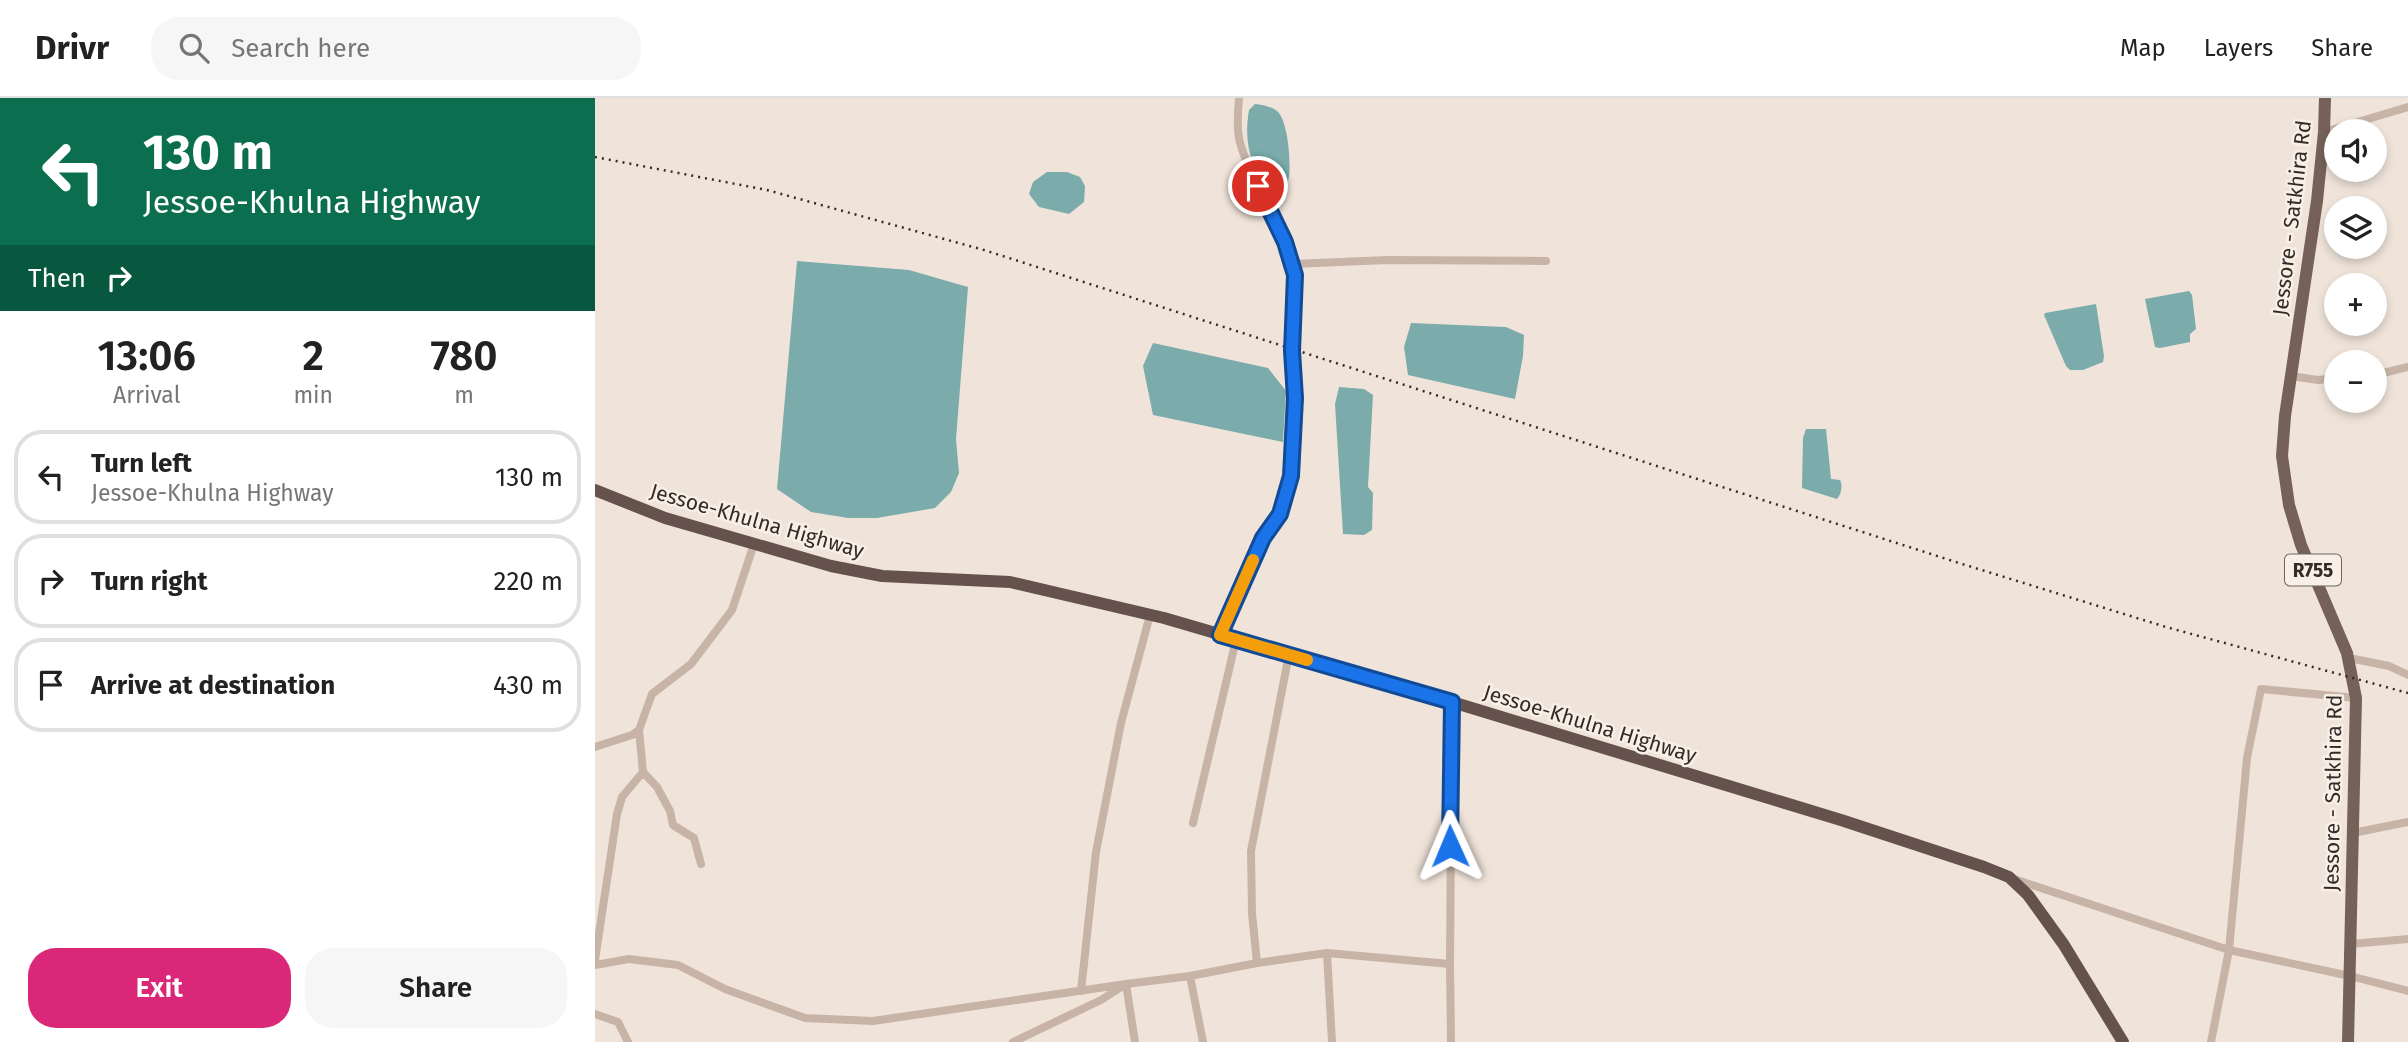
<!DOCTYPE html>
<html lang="en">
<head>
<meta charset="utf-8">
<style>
  body { margin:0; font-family:"Fira Sans",sans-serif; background:#f6f6f6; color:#222; height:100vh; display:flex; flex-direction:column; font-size:26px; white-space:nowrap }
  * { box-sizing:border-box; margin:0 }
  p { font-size:23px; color:#767676 }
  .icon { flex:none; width:38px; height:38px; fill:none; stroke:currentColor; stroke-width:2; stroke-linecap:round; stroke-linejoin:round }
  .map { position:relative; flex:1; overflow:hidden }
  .drawer { display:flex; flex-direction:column; background:#fff; width:595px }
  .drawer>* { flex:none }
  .guide { background:#0b6e4f; color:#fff; overflow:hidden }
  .tools { position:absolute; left:1729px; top:21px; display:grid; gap:14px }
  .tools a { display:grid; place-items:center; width:63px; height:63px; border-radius:50%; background:#fff; box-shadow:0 4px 10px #0003; font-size:35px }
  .pin { position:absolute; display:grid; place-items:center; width:60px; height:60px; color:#fff; margin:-30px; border:4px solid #fff; border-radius:50%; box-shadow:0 2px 7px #0007 }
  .me { position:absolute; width:77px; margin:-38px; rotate:359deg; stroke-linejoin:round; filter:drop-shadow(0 0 5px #0008) }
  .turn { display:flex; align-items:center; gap:24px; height:147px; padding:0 28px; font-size:32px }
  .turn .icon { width:91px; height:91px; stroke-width:2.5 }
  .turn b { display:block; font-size:49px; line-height:60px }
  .then { display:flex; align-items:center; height:66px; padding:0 28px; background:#0003; gap:14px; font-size:26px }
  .eta { display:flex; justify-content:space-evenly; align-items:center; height:119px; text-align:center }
  .eta b { font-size:42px; font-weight:600; line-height:49px }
  .cta { display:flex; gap:14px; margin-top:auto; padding:14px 28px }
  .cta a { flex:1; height:80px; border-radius:28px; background:#db2777; color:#fff; font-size:28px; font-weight:600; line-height:80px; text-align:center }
  .cta a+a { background:#f6f6f6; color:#222 }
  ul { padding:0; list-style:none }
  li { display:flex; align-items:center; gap:21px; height:94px; margin:0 14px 10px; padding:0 14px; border:4px solid #e0e0e0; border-radius:28px }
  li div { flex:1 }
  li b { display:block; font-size:26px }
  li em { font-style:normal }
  header { display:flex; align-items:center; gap:42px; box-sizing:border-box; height:98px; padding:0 35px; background:#fff; border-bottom:2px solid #e0e0e0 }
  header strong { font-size:33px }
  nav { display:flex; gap:38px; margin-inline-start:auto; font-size:24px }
  .search { width:490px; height:63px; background:#f6f6f6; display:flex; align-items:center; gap:18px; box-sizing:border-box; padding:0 24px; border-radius:28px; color:#767676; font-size:26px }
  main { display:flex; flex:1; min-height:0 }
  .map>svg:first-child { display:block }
  .water { fill:#7babab }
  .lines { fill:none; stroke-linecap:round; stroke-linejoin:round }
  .minor { stroke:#c7b4a7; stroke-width:8 }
  .primary { stroke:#756159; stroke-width:12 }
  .trunk { stroke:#65524c; stroke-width:12 }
  .rail { stroke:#342a27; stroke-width:2.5; stroke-dasharray:2 5; stroke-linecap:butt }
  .route-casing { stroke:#114b97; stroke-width:18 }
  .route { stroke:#1a73e8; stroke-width:12 }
  .slow { stroke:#f59e0b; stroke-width:12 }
  .labels { text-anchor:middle; stroke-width:5; stroke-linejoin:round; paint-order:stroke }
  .shield { fill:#f8efe6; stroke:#6f6560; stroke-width:2 }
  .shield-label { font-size:19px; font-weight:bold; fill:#342a27 }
  .street-label { font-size:21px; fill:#342a27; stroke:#f8efe6 }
</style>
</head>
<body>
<header>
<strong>Drivr</strong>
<div class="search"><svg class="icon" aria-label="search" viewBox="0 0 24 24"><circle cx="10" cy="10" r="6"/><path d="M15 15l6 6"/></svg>Search here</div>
<nav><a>Map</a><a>Layers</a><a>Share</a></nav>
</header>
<main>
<section class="drawer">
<div class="guide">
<div class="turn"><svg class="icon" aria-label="left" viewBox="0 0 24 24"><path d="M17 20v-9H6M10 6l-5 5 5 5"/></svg><div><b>130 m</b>Jessoe-Khulna Highway</div></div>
<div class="then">Then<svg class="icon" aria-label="right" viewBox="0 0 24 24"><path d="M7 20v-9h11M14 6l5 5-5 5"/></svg></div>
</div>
<div class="eta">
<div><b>13:06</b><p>Arrival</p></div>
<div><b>2</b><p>min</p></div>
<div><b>780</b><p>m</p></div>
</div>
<ul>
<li><svg class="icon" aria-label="left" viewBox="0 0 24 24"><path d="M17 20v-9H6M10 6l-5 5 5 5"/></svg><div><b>Turn left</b><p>Jessoe-Khulna Highway</p></div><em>130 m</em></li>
<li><svg class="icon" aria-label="right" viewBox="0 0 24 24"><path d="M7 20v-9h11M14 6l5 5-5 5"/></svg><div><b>Turn right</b></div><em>220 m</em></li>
<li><svg class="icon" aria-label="arrive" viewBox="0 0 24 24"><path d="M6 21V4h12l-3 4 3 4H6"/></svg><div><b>Arrive at destination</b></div><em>430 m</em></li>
</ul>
<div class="cta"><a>Exit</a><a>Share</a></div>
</section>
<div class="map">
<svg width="1813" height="944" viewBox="0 0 1813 944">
  <rect width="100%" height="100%" fill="#f0e4da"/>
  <!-- water -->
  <path class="water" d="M660 6C667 7 676 8 682 13 693 22 696 64 694 78 693 86 689 92 685 99L673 97C657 66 648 48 654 12Z
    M452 74H472L485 79 490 88 489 104 474 116 444 109 434 96 438 84Z
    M202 163 314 172 373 189 361 341 364 375 356 394 340 410 282 420H253L216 414 182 391Z
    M1594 193 1597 197 1601 231 1595 236V244L1565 250 1560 249 1550 201Z
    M1501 206 1509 258 1508 264 1488 272H1475L1471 268 1449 217 1450 215Z
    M816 225 911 229 929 237 928 258 920 301 813 277 809 249Z
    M558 245 673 270 691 293 688 344 558 317 548 268Z
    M744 289 769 291 778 297 773 389 778 395 777 432 769 437 748 436 740 306Z
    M1211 331H1231L1236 381 1245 382C1248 387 1246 397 1242 401L1207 390 1208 340Z"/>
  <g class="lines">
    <!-- minor -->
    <path class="minor" d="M1729 34 1813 9
      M698 166 793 162 951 163
      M1780 277 1813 269
      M1696 278 1723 282 1741 280
      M625 537C638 505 651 470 668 440 674 430 682 423 686 413 704 362 699 308 698 255 697 225 706 194 697 165 685 124 658 88 646 48 641 33 643 15 644 0
      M694 556 656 753 657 815 662 865 732 855 737 944
      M1754 560 1794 568 1813 577
      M44 632 48 674 62 689 75 713 78 727 99 740 106 766
      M0 649 37 637 44 632 57 596 96 566 137 512 159 446
      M598 725 641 542
      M1758 735 1813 724
      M1419 781 1634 852 1755 878 1813 893
      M1756 846 1813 841
      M732 855 855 866 857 604
      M0 862 22 716 27 699 48 674
      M855 866 856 944
      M0 867 34 861 83 867 130 891 210 920 278 923 531 886 506 902 418 944
      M486 893 501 754 526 625 555 517
      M0 916 23 924 33 944
      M540 944 531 886 595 878
      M608 944 595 878 662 865
      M1616 944 1634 852 1652 660 1666 591 1761 600"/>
    <!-- primary -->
    <path class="primary" d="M1730 0 1729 34 1722 103 1690 318 1687 358 1694 407 1706 447 1752 555 1761 600 1753 944"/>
    <!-- trunk -->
    <path class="trunk" d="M0 392 70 420 236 468 287 478 415 484 569 520 857 604 1246 722 1389 769 1414 779 1433 797 1469 847 1528 944"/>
    <!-- rail -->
    <path class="rail" d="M0 59 172 92 389 152 1364 465 1571 529 1813 595"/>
  </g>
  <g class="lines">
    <!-- route casing -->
    <g class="route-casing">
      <path id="route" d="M663 88 690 144 700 177 697 253 700 300 696 378 685 416 668 440 625 537 857 604 855 748"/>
    </g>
    <!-- route -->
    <use href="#route" class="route"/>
    <!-- slow -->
    <path class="slow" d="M658 462 625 537 712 562"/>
  </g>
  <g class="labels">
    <!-- shield labels -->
    <rect class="shield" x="1690" y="456.5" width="56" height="31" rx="5"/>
    <g class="shield-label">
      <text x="1718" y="479">R755</text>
    </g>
    <!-- street labels -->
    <g class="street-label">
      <text transform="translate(1697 120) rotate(-83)" y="7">Jessore - Satkhira Rd</text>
      <text transform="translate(162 423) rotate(16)" y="7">Jessoe-Khulna Highway</text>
      <text transform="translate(995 626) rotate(17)" y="7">Jessoe-Khulna Highway</text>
      <text transform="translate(1738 695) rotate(-89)" y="7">Jessore - Satkhira Rd</text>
    </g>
  </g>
</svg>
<div class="tools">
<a><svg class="icon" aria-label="sound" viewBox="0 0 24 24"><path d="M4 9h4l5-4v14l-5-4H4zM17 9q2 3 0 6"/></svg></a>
<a><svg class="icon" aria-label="layers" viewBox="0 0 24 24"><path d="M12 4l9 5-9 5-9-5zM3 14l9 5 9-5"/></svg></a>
<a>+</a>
<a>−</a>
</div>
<div class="pin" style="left:663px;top:88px;background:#d93025"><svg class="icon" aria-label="arrive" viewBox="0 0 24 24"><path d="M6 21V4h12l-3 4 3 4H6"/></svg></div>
<svg class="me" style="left:855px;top:748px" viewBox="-20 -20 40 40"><path d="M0-17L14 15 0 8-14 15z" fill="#1a73e8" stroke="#fff" stroke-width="4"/></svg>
</div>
</main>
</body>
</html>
